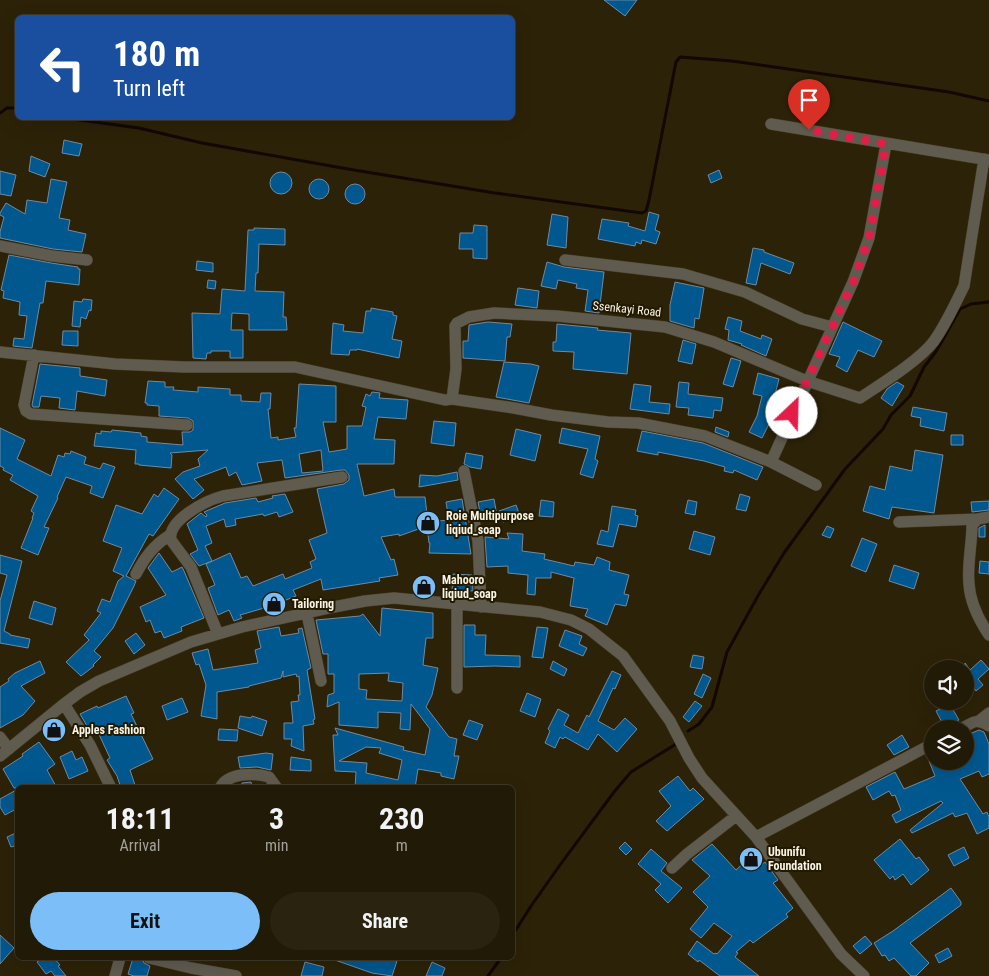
<!DOCTYPE html>
<html lang="en">
<head>
<meta charset="utf-8">
<style>
  body { margin:0; font-family:"Roboto Condensed",sans-serif; background:#292310; color:#f1f3f6; height:100vh; display:flex; flex-direction:column; font-size:19px; white-space:nowrap }
  * { box-sizing:border-box; margin:0 }
  p { font-size:16px; color:#a2a19b }
  .icon { flex:none; width:28px; height:28px; fill:none; stroke:currentColor; stroke-width:2; stroke-linecap:round; stroke-linejoin:round }
  .map { position:relative; flex:1; overflow:hidden }
  .panel { position:absolute; left:15px; top:785px; width:500px; height:175px; display:flex; flex-direction:column; background:#211a06; border-radius:8px; box-shadow:0 5px 20px #0002,0 0 0 1px #3e3828 }
  .panel>* { flex:none }
  .banner { position:absolute; left:15px; top:15px; width:500px; height:105px; border-radius:8px; box-shadow:0 5px 20px #0002,0 0 0 1px #3e3828; background:#1a4fa0; color:#fff; overflow:hidden }
  .controls { position:absolute; left:924px; top:660px; display:grid; gap:10px }
  .controls a { display:grid; place-items:center; width:50px; height:50px; border-radius:50%; background:#211a06; box-shadow:0 5px 20px #0002,0 0 0 1px #3e3828; font-size:25px }
  .pin { position:absolute; display:grid; place-items:center; width:42px; height:42px; color:#fff; margin:-51px -21px; border-radius:50% 50% 50% 0; rotate:-45deg; box-shadow:0 0 5px #0007 }
  .pin .icon { rotate:45deg }
  .me { position:absolute; width:55px; margin:-28px; rotate:24deg; stroke-linejoin:round; filter:drop-shadow(0 0 4px #0008) }
  .turn { display:flex; align-items:center; gap:18px; height:105px; padding:0 15px; font-size:22px }
  .turn .icon { width:65px; height:65px; stroke-width:2.5 }
  .turn b { display:block; font-size:35px; line-height:42px }
  .eta { display:flex; justify-content:space-evenly; align-items:center; height:85px; text-align:center }
  .eta b { font-size:30px; font-weight:700; line-height:35px }
  .button { display:flex; gap:10px; margin-top:auto; padding:10px 15px }
  .button a { flex:1; height:58px; border-radius:30px; background:#7bbef8; color:#111; font-size:20px; font-weight:700; line-height:58px; text-align:center }
  .button a+a { background:#292310; color:#f1f3f6 }
  .map>svg:first-child { display:block }
  .lines { fill:none; stroke-linecap:round; stroke-linejoin:round }
  .stream { stroke:#120800; stroke-width:3 }
  .building { fill:#00588f; stroke:#71899f; fill-rule:evenodd }
  .street-casing { stroke:#493f27; stroke-width:12 }
  .street { stroke:#605b4f; stroke-width:11 }
  .route { stroke:#e11d48; stroke-width:9; stroke-dasharray:0 16.2 }
  .labels { text-anchor:middle; stroke-width:4; stroke-linejoin:round; paint-order:stroke }
  .street-label { font-size:12px; fill:#f9f3e3; stroke:#221901 }
  .poi-label { font-size:12px; font-weight:bold; fill:#f9f3e3; stroke:#221901; text-anchor:start }
</style>
</head>
<body>
<div class="map">
<svg width="989" height="976" viewBox="0 0 989 976">
  <rect width="100%" height="100%" fill="#2c2208"/>
  <g class="lines">
    <!-- stream -->
    <path class="stream" d="M0 113 7 108H18
      M65 118 139 128 202 143 348 169 495 193 642 213 646 211 649 200 676 62 680 57 732 61 949 92 989 101
      M688 731 699 724 712 707 727 652 759 594 784 553 845 469 883 429 891 415 910 396 924 367 937 350 960 309 971 304 989 302
      M512 936 531 906 560 865 614 792 631 772 676 744
      M488 976 501 958"/>
  </g>
  <!-- building -->
  <path class="building" d="M604 0H637L625 16Z
    M64 140 82 144 79 156 62 153Z
    M31 156 50 164 45 177 29 171Z
    M719 170 722 178 711 183 708 175Z
    M0 171 16 175 11 196 0 194Z
    M270 183a11 11 0 1 1 22 0a11 11 0 1 1-22 0Z
    M51 179 67 182 59 218 70 220 68 230 86 234 82 252 53 249 0 238V232L4 217 0 215V213L6 203 25 214 27 200 47 203Z
    M309 189a10 10 0 1 1 20 0a10 10 0 1 1-20 0Z
    M345 194a10 10 0 1 1 20 0a10 10 0 1 1-20 0Z
    M649 212 659 215 655 230 660 232 656 244 642 240 641 244 636 242 635 246 598 239 602 219 629 223 628 226 645 231Z
    M552 214 568 217 566 248 547 245Z
    M474 225 487 226V259L473 258V249H459L460 233H473Z
    M254 228 285 229V245L259 244 258 273H256L255 291 284 292 283 317H286L287 330H249V314L232 313 231 330H243V358H230V351H211V353H207L206 359 193 358 192 313 220 314 222 289 245 291 248 230H254Z
    M753 248 764 250V252L794 263 790 274 761 263 756 285 746 283Z
    M9 255 51 263 78 267V269H80L79 285 46 281 43 303H40L32 348 13 346 14 338 24 339 27 316 19 315 20 302 3 298 4 291 1 290Z
    M197 261 213 263V272L196 270Z
    M547 262 564 267 604 272 599 313 585 311 588 290 576 288 577 284 558 280 556 289 541 286Z
    M208 280 216 281 215 289 207 288Z
    M675 282 704 288 699 319 695 318 694 328 670 321V305Z
    M518 288 539 291 537 308 515 305Z
    M83 299 92 300 91 311 89 310 86 319 81 317 80 327 72 326 74 301 82 302Z
    M371 308 393 312V315L397 316 392 339 402 341 399 358 357 349V350H350L349 355 331 354 333 323 344 325 343 331 363 333 366 311H371Z
    M728 317 742 321 740 331 761 339 762 335 772 339 766 356 741 345 742 344 728 340 729 330 725 329Z
    M488 322 512 324 510 337H507L505 361 463 358V341H468L469 325Z
    M843 322 882 341 874 357 858 350 847 372 836 366 840 357 829 354Z
    M557 324 598 328 597 330 631 333 627 374 573 369 574 352 553 351V342H556Z
    M63 331H78V346L62 345Z
    M683 340 696 344 692 364 678 361Z
    M731 358 741 361 733 387 723 384Z
    M504 362 531 364 539 366 529 403 496 397Z
    M40 364 80 368V376L107 380 105 396 77 391 75 410 59 408 60 398 41 396 39 407H33L32 405Z
    M758 373 779 379 773 402 778 403 775 414H774L762 438 749 432 757 416 762 396 753 394Z
    M148 381 165 382V387H174L173 390 198 392V387L230 389V395H241V401L260 402 261 393H271L270 409H268L271 438 278 437V440L296 437 294 428H296L299 384 336 386V422H323L329 452 347 449V426H362L366 407 362 406 366 394 370 396 372 392 380 393 379 398 408 400 406 419 378 417 374 439 395 440 394 464H357L364 496 394 489 395 497H425L428 522 449 520 446 502 462 499 471 554 429 553 430 543H429L427 526 399 536V534L381 537 391 560 394 559 398 575 379 578 380 581 323 590 321 579 293 590 296 596 271 606 240 615 242 618 234 621 229 610 218 615 208 588 215 585 206 564 230 553 241 578 247 576 253 586 283 574 285 579 312 568 310 562 316 559 309 540 327 533 317 489 344 484 349 480V475L345 470H341L285 478 282 460 257 463 262 481 242 485 236 472 229 476 226 467 194 479 204 490 193 499 175 479 183 472 200 466 198 459 208 450 170 453 172 455 171 468 139 465V464H135L136 450 94 446 96 433 101 434V431L111 432 112 430 141 433V436L147 437V442L183 445 182 432H190L193 430V421L188 418 159 416V406L147 405V403H145ZM321 450 323 471 302 473 299 454Z
    M679 382 689 383 688 394 723 398 721 411 714 410 713 418 688 415 689 408 676 407Z
    M897 382 904 386 892 406 881 398 887 389Z
    M634 384 651 386 649 402 670 404 669 414 630 409Z
    M913 407 947 413 944 431 920 426 921 418 911 416Z
    M434 421 456 423 454 446 431 443Z
    M716 427 729 432 728 437 715 432Z
    M0 428 25 440 17 459 51 476 58 455 64 457 65 453 70 454 71 451 86 457 84 464 100 469 103 463 115 467 103 498 90 493 92 486 66 477 57 497 58 498 44 527 49 528 38 555 21 548 33 518H32L34 513 31 511 38 496 10 480 13 475 3 470 4 468 0 466Z
    M562 428 600 436 595 459 598 461 593 478 580 474 588 449 559 443Z
    M516 429 541 435 535 461 510 455Z
    M642 431 703 443 763 467 757 480 734 470 733 473 724 471 725 467 704 461 658 452V455L637 451Z
    M951 435H963V445H951Z
    M915 450 943 455 934 513 892 507 889 519 863 511 870 486 885 490 890 466 912 471Z
    M466 453 483 456 481 469 470 467 464 464Z
    M457 472 458 480 419 487 420 475 437 476Z
    M164 488 179 499 153 536 149 534 126 576 136 581 134 586 113 628 94 651 101 657 93 665 94 666 81 676 66 662 89 640 84 635 101 613 97 611 102 599 110 602 118 581 124 576 113 571 122 548 103 541 116 505 142 514 154 494 158 497Z
    M285 494 293 512 279 517 277 512 264 516 263 514 235 519 236 525 226 527 224 519 206 526 212 543 205 546 212 561 199 566 190 554 198 550 187 524 201 513 206 517 207 515 204 512 225 503 256 498 258 502 273 498 272 496Z
    M740 494 750 497 746 511 736 509Z
    M494 499 497 516 481 518 478 502Z
    M541 500 554 502 553 517 539 516Z
    M688 500 697 502 695 515 685 513Z
    M989 501V510L972 512 971 502Z
    M516 505 520 516 503 522 499 511Z
    M612 506 636 510 635 515 638 516 636 527 619 524 613 547 597 544 601 530 608 532Z
    M985 525V537H979V528Z
    M827 526 834 529 830 538 822 535Z
    M694 531 715 537 710 555 689 549Z
    M507 533 523 534 522 551 545 554 544 559 574 566 575 562 594 565 597 557 610 562 609 570 629 575 624 594 629 595 626 606 615 604 607 625 585 616 588 609 570 606 574 578 551 572V578H536L535 595 527 594 528 575 508 573V566L487 567 485 537 509 539Z
    M862 538 877 544 866 572 851 566Z
    M159 553 172 572 182 567 184 571 204 618 181 627 182 631 164 638 161 631 155 633 150 620 146 622 140 607 166 595 148 568Z
    M0 555 22 561 4 631 10 634V635L30 639 28 648 0 643V601L7 575 0 573Z
    M980 561 989 562V574L979 573Z
    M894 565 919 573 914 589 889 581Z
    M453 574 472 575 473 591 452 590Z
    M34 601 56 608 52 625 29 618Z
    M382 608 433 613V638H426L423 665 438 668 432 695 426 707 449 737 457 739 454 756H459L454 779 441 776V773L418 769 415 788H355L356 772 335 771 333 735H338L335 728 404 747 403 750 425 755 430 729 411 704 410 730 400 729 401 713 378 712V728L339 725V702L327 707 328 695 334 693V674H328V654H323L316 620 360 616 363 614 380 636ZM389 673 388 681 403 683 402 701 366 699 367 690 359 689V674ZM366 747 381 748 379 753 402 760 398 780 366 773 367 763 339 761Z
    M464 625H475V635H486L485 655 520 656V667L495 666 464 667Z
    M279 627 281 636 299 633 298 629 302 628 311 668 307 670 315 719 313 720 314 724 303 726 304 751 291 746 292 739H284V723H293L291 702 299 701 298 695H300L299 676 297 677 296 674 283 677V671L281 678 249 686V687L217 692V719L201 716 206 685 199 664 196 665 192 653 208 649 213 670 258 663 255 650 261 648 257 631Z
    M537 627 548 628 543 658 532 657Z
    M565 630 582 636 579 644 587 648 583 656 559 646Z
    M136 633 145 645 134 654 125 641Z
    M693 655 704 657 702 669 690 667Z
    M981 660 989 669 978 679 983 685 976 691 965 678V663L970 670Z
    M40 661 45 673 21 686 35 701 23 715 0 728V687L9 681 8 679 15 673Z
    M553 661 567 669 564 676 550 669Z
    M612 671 621 675 615 689 613 688 598 721 614 730 625 718 637 729 617 752 598 734 588 750 565 737 563 739 560 737 555 748 545 743 550 731 548 729 558 709 569 715 564 725 578 733 587 715 589 717Z
    M703 674 711 678 702 698 694 694Z
    M527 693 541 699 535 717 520 711Z
    M126 696 134 713 131 714 153 759 130 770 136 788H121L117 776 107 760 110 758 96 728 90 731 80 714 97 706 98 708Z
    M182 698 188 712 167 720 162 706Z
    M695 701 702 706 689 722 683 717Z
    M939 701H948L959 720 945 728 936 711 942 708Z
    M240 716 251 718 252 716 267 721 262 736 238 728Z
    M469 720 483 725 477 740 463 735Z
    M219 729 238 730 237 741 218 740Z
    M979 730 984 732 989 744V774L982 777 979 771 960 779 983 814 987 812 989 817V828L977 834 967 813 955 817 953 813 912 833 910 830 943 803 941 801 896 823 892 815 901 810 895 795 892 796 889 791 873 800 866 787 895 772 904 789 935 776 929 761H965V754L969 751 965 741V736Z
    M902 735 909 747 894 755 887 745Z
    M39 742 55 764 47 770 57 788H14L3 769 23 756 22 754Z
    M72 751 76 760 82 757 88 771 69 779 60 757Z
    M266 753 273 754 271 770 257 767 240 768 238 757Z
    M291 757 311 760V771L290 770Z
    M678 776 690 791 693 788 704 799 667 831 656 821 671 806 659 791Z
    M251 782 252 788H242V783Z
    M18 789V808L5 815 0 807V799Z
    M18 832V845L11 847 7 837Z
    M900 839 916 859 919 857 929 870 911 885 903 874 895 880 893 876 890 879 874 860Z
    M625 842 632 849 626 855 619 848Z
    M712 844 736 870 750 857 758 867 765 862 778 880 773 883 793 908 786 914 788 917 753 943 750 940 736 952 738 953 735 957 759 976H720L699 960 698 962 688 954 697 941 714 954 716 953 717 954 732 936 714 923 701 938 690 929 708 907 693 892 710 876 692 860Z
    M964 847 969 858 954 866 948 855Z
    M651 849 667 863 661 871 682 888 668 903 655 890 661 884 638 864Z
    M951 888 961 902V905L910 943 929 963 916 976H911L894 958 889 961 885 955 882 956 874 943 893 931Z
    M0 935 14 948 0 964Z
    M865 936 872 944 860 954 853 946Z
    M948 948 952 956 939 963 935 955Z
    M43 958H54L60 965 58 966 66 976H55L51 971 46 974 37 962Z
    M133 958H142L144 963 150 966 147 976H134L128 974Z
    M332 958H398L392 976 372 973 332 959Z
    M305 962 324 967 322 976H301Z
    M432 962 445 968 442 976H426Z"/>
  <g class="lines">
    <!-- street casing -->
    <g class="street-casing">
      <path id="street" d="M771 124 989 160
        M0 246 52 256 87 260
        M565 260 683 274 745 292 802 319 832 327
        M0 352 115 364 184 367H295L445 400 452 399 514 408 551 415 608 422 638 423 705 436 771 462 816 485
        M34 355 24 405 26 411 31 414 187 425
        M452 399 456 369 455 326 457 323 469 317 494 313 557 316 665 327 714 342 807 381 860 398C881 384 920 360 934 341 946 324 955 304 964 286L984 159
        M771 462 853 282 869 238 886 144
        M464 471 478 541 481 607
        M989 517 978 519 972 525C972 544 967 565 969 584 970 602 979 620 989 635
        M899 522 978 519
        M136 574C145 557 154 545 170 535
        M307 614 321 681
        M218 634 191 567 171 540C167 520 207 500 223 496L342 477
        M457 688V605
        M64 704 90 745 111 788
        M979 721 989 713
        M961 729C973 722 976 718 989 726
        M0 737 9 749
        M0 756 64 704 80 692 99 681 191 642 242 627 334 607 365 601 394 598 540 612 571 620 589 629 623 656 670 721 689 758 702 778 756 837 841 954 864 976
        M220 788C228 772 254 773 269 777L277 788
        M756 837 932 744
        M672 868 687 854 736 816
        M149 958 191 968 236 976
        M115 976 120 958"/>
    </g>
    <!-- street -->
    <use href="#street" class="street"/>
  </g>
  <g class="lines">
    <!-- route -->
    <path class="route" d="M792 413 853 282 869 238 886 144 809 130"/>
  </g>
  <!-- icons -->
  <defs>
    <g id="shop-disc" transform="scale(1.25)"><circle r="9.5" fill="#7bbef8" stroke="#221901"/><path d="M-5-2.5h2.3a2.7 3.5 0 0 1 5.4 0H5L5.5 6h-11ZM-1.5-2.5h3a1.5 2.3 0 0 0-3 0Z" fill="#111"/></g>
  </defs>
  <g fill-rule="evenodd">
    <use href="#shop-disc" x="428" y="523"/>
    <use href="#shop-disc" x="424" y="587"/>
    <use href="#shop-disc" x="274" y="604"/>
    <use href="#shop-disc" x="54" y="730"/>
    <use href="#shop-disc" x="751" y="859"/>
  </g>
  <g class="labels">
    <!-- street labels -->
    <g class="street-label">
      <text transform="translate(627 309) rotate(6)" y="4">Ssenkayi Road</text>
    </g>
    <!-- poi labels -->
    <g class="poi-label">
      <text x="446" y="520">Roie Multipurpose<tspan x="446" dy="14">liqiud_soap</tspan></text>
      <text x="442" y="584">Mahooro<tspan x="442" dy="14">liqiud_soap</tspan></text>
      <text x="292" y="608">Tailoring</text>
      <text x="72" y="734">Apples Fashion</text>
      <text x="768" y="856">Ubunifu<tspan x="768" dy="14">Foundation</tspan></text>
    </g>
  </g>
</svg>
<div class="controls">
<a><svg class="icon" aria-label="sound" viewBox="0 0 24 24"><path d="M4 9h4l5-4v14l-5-4H4zM17 9q2 3 0 6"/></svg></a>
<a><svg class="icon" aria-label="layers" viewBox="0 0 24 24"><path d="M12 4l9 5-9 5-9-5zM3 14l9 5 9-5"/></svg></a>
</div>
<div class="pin" style="left:809px;top:130px;background:#d93025"><svg class="icon" aria-label="arrive" viewBox="0 0 24 24"><path d="M6 21V4h12l-3 4 3 4H6"/></svg></div>
<svg class="me" style="left:792px;top:413px" viewBox="-20 -20 40 40"><circle r="19" fill="#fff"/><path d="M0-13L10 11 0 6-10 11z" fill="#e11d48"/></svg>
<div class="banner">
<div class="turn"><svg class="icon" aria-label="left" viewBox="0 0 24 24"><path d="M17 20v-9H6M10 6l-5 5 5 5"/></svg><div><b>180 m</b>Turn left</div></div>
</div>
<section class="panel">
<div class="eta">
<div><b>18:11</b><p>Arrival</p></div>
<div><b>3</b><p>min</p></div>
<div><b>230</b><p>m</p></div>
</div>
<div class="button"><a>Exit</a><a>Share</a></div>
</section>
</div>
</body>
</html>
